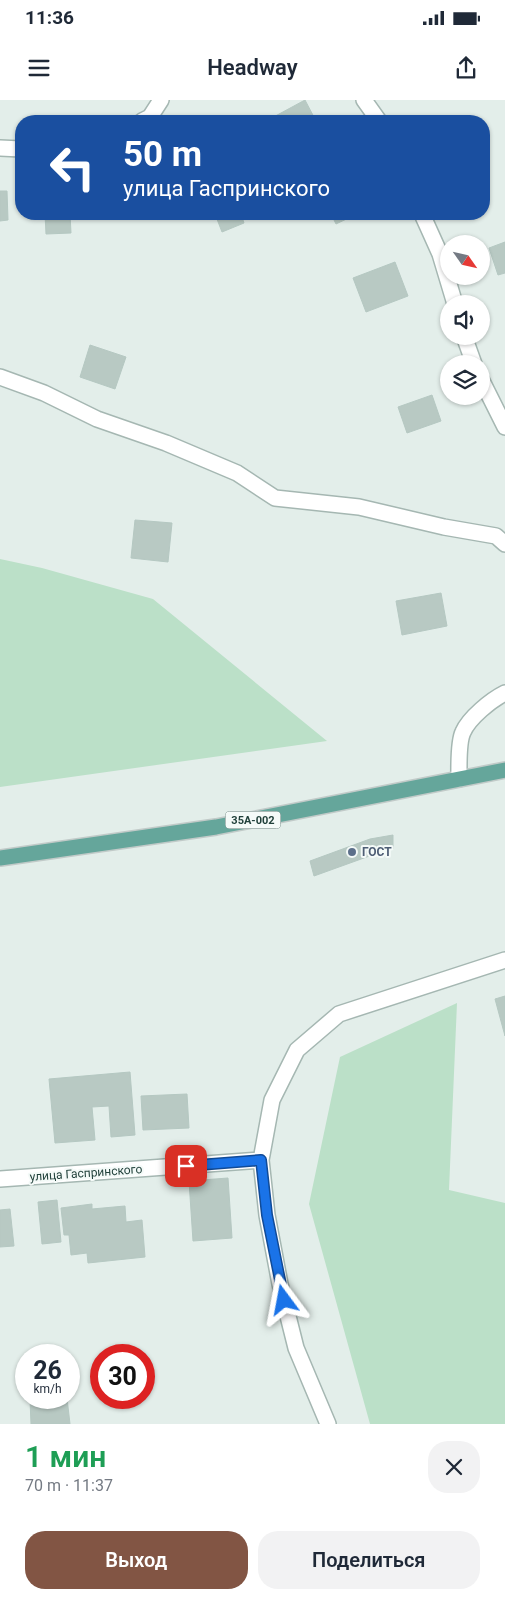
<!DOCTYPE html>
<html lang="ru">
<head>
<meta charset="utf-8">
<style>
  body { margin:0; font-family:Roboto,sans-serif; background:#f2f2f3; color:#1f2937; height:100vh; display:flex; flex-direction:column; font-size:19px; white-space:nowrap }
  * { box-sizing:border-box; margin:0 }
  p { font-size:16px; color:#747a83 }
  .icon { flex:none; width:28px; height:28px; fill:none; stroke:currentColor; stroke-width:2; stroke-linecap:round; stroke-linejoin:round }
  .map { position:relative; height:1324px; overflow:hidden }
  .sheet { display:flex; flex-direction:column; background:#fff; flex:1 }
  .sheet>* { flex:none }
  .guide { position:absolute; left:15px; top:15px; width:475px; height:105px; border-radius:20px; box-shadow:0 1px 4px #0004; background:#1a4fa0; color:#fff; overflow:hidden }
  .needle { width:32px; rotate:124deg }
  .tools { position:absolute; left:440px; top:135px; display:grid; gap:10px }
  .tools a { display:grid; place-items:center; width:50px; height:50px; border-radius:50%; background:#fff; box-shadow:0 1px 4px #0004; font-size:25px }
  .speed { position:absolute; left:15px; top:1244px; display:flex; gap:10px; font-size:25px; font-weight:700; text-align:center }
  .speed>* { display:grid; place-content:center; width:65px; height:65px; border-radius:50%; background:#fff; box-shadow:0 1px 4px #0004; line-height:1 }
  .speed small { font-size:12px; font-weight:400 }
  .speed .limit { border:8px solid #d22; background:#fff; color:#111 }
  .pin { position:absolute; display:grid; place-items:center; width:42px; height:42px; color:#fff; margin:-21px; border-radius:10px; box-shadow:0 2px 8px #0006 }
  .me { position:absolute; width:55px; margin:-28px; rotate:347deg; stroke-linejoin:round; filter:drop-shadow(0 0 4px #0008) }
  .turn { display:flex; align-items:center; gap:18px; height:105px; padding:0 25px; font-size:22px }
  .turn .icon { width:65px; height:65px; stroke-width:2.5 }
  .turn b { display:block; font-size:35px; line-height:42px }
  .round { display:grid; place-items:center; flex:none; width:52px; height:52px; border-radius:20px; background:#f2f2f3 }
  .overview { display:flex; align-items:center; justify-content:space-between; height:85px; padding:0 25px }
  h1 { font-size:30px; font-weight:600; line-height:38px; color:#1e9e55 }
  .primary-button { display:flex; gap:10px; margin-top:auto; padding:10px 25px }
  .primary-button a { flex:1; height:58px; border-radius:20px; background:#825544; color:#fff; font-size:20px; font-weight:600; line-height:58px; text-align:center }
  .primary-button a+a { background:#f2f2f3; color:#1f2937 }
  .status { display:flex; justify-content:space-between; align-items:center; height:35px; padding:0 25px; background:#fff; direction:ltr }
  .status svg { height:14px; fill:currentColor }
  header { display:flex; justify-content:space-between; align-items:center; height:65px; padding:0 25px; background:#fff; font-size:22px; font-weight:600 }
  .map>svg:first-child { display:block }
  .green { fill:#bbe0c8 }
  .building { fill:#b8c9c3; stroke:#b5c8c2 }
  .lines { fill:none; stroke-linecap:round; stroke-linejoin:round }
  .minor-casing { stroke:#a5b7b2; stroke-width:18 }
  .major-casing { stroke:#c1cac8; stroke-width:18 }
  .minor { stroke:#fff; stroke-width:15 }
  .major { stroke:#65a69b; stroke-width:15 }
  .route-casing { stroke:#114b97; stroke-width:12 }
  .route { stroke:#1a73e8; stroke-width:9 }
  .service-dot { fill:#5c6f8a; stroke:#f4faf8; stroke-width:2 }
  .labels { text-anchor:middle; stroke-width:4; stroke-linejoin:round; paint-order:stroke }
  .shield { fill:#f4faf8; stroke:#607874; stroke-width:1 }
  .shield-label { font-size:11px; font-weight:bold; fill:#21413b }
  .service-label { font-size:12px; font-weight:bold; fill:#4e5e75; stroke:#f4faf8; text-anchor:start }
  .street-label { font-size:12px; fill:#21413b; stroke:#f4faf8 }
</style>
</head>
<body>
<div class="status"><b>11:36</b><svg viewBox="0 0 49 12"><path d="M0 12V9h3v3zM5 12V6h3v6zM10 12V3h3v9zM15 12V0h3v12zM26 1h20v11H26zM47 4h2v5h-2z"/></svg></div>
<header><svg class="icon" aria-label="menu" viewBox="0 0 24 24"><path d="M4 6h16M4 12h16M4 18h16"/></svg>Headway<svg class="icon" aria-label="share" viewBox="0 0 24 24"><path d="M12 15V3M7 8l5-5 5 5M5 13v7h14v-7"/></svg></header>
<div class="map">
<svg width="505" height="1324" viewBox="0 0 505 1324">
  <rect width="100%" height="100%" fill="#e3eeea"/>
  <!-- green -->
  <path class="green" d="M0 459 42 468 153 499 327 641 0 687Z
    M457 903 449 1090 505 1103V1324H370L309 1104 340 957Z"/>
  <!-- building -->
  <path class="building" d="M305 0 316 21H268V20Z
    M0 91H7L8 120 0 121Z
    M45 114H70L71 133 46 134Z
    M215 114H241L244 123 222 132Z
    M331 114H357L336 124Z
    M505 142V173L498 175 489 148Z
    M395 162 408 196 366 212 353 178Z
    M90 245 126 257 115 289 80 277Z
    M432 295 441 321 407 333 398 307Z
    M135 420 172 423 168 462 131 458Z
    M441 493 447 526 402 535 396 501Z
    M393 735V749L375 754 370 739Z
    M370 739 375 754 314 776 310 761Z
    M505 896V936L495 899Z
    M130 972 135 1035 111 1037 109 1006 92 1007 95 1040 55 1043 49 979Z
    M187 994 189 1028 143 1030 141 996Z
    M228 1078 232 1138 193 1141 189 1081Z
    M57 1100 61 1142 42 1144 38 1102Z
    M92 1104V1109L125 1106 126 1122 142 1120 145 1157 88 1163 87 1153 71 1155 69 1135H64L61 1108Z
    M10 1109 14 1146 0 1147V1110Z
    M67 1298 70 1324H31L30 1300Z"/>
  <g class="lines">
    <!-- minor casing -->
    <g class="minor-casing">
      <path id="minor" d="M364 0 379 21
        M142 21 150 17 161 0
        M0 48 21 49
        M422 114 440 154 455 204
        M464 236 474 264
        M0 277 44 293 97 319 166 343 237 373 275 398 359 407 444 427 496 436 505 444
        M481 279 505 327
        M459 679C459 668 458 642 463 632 469 618 491 600 505 593
        M0 1079 261 1060
        M328 1324 296 1248 280 1184 267 1115 261 1060 272 1000 297 950 339 914 505 860"/>
    </g>
    <!-- major casing -->
    <g class="major-casing">
      <path id="major" d="M0 758 216 727 505 670"/>
    </g>
    <!-- minor -->
    <use href="#minor" class="minor"/>
    <!-- major -->
    <use href="#major" class="major"/>
  </g>
  <g class="lines">
    <!-- route casing -->
    <g class="route-casing">
      <path id="route" d="M186 1066 261 1060 267 1115 284 1200"/>
    </g>
    <!-- route -->
    <use href="#route" class="route"/>
  </g>
  <!-- markers -->
  <circle class="service-dot" cx="352" cy="752" r="5"/>
  <g class="labels">
    <!-- shield labels -->
    <rect class="shield" x="225.5" y="711.5" width="55" height="17" rx="4"/>
    <g class="shield-label">
      <text x="253" y="724">35А-002</text>
    </g>
    <!-- service labels -->
    <g class="service-label">
      <text x="362" y="756">ГОСТ</text>
    </g>
    <!-- street labels -->
    <g class="street-label">
      <text transform="translate(86 1073) rotate(-4)" y="4">улица Гаспринского</text>
    </g>
  </g>
</svg>
<div class="tools">
<a><svg class="needle" viewBox="-14 -14 28 28"><path d="M0-13l5 13h-10z" fill="#e53935"/><path d="M0 13l5-13h-10z" fill="#747a83"/></svg></a>
<a><svg class="icon" aria-label="sound" viewBox="0 0 24 24"><path d="M4 9h4l5-4v14l-5-4H4zM17 9q2 3 0 6"/></svg></a>
<a><svg class="icon" aria-label="layers" viewBox="0 0 24 24"><path d="M12 4l9 5-9 5-9-5zM3 14l9 5 9-5"/></svg></a>
</div>
<div class="speed"><div>26<small>km/h</small></div><div class="limit">30</div></div>
<div class="pin" style="left:186px;top:1066px;background:#d93025"><svg class="icon" aria-label="arrive" viewBox="0 0 24 24"><path d="M6 21V4h12l-3 4 3 4H6"/></svg></div>
<svg class="me" style="left:284px;top:1200px" viewBox="-20 -20 40 40"><path d="M0-17L14 15 0 8-14 15z" fill="#1a73e8" stroke="#fff" stroke-width="4"/></svg>
<div class="guide">
<div class="turn"><svg class="icon" aria-label="left" viewBox="0 0 24 24"><path d="M17 20v-9H6M10 6l-5 5 5 5"/></svg><div><b>50 m</b>улица Гаспринского</div></div>
</div>
</div>
<section class="sheet">
<div class="overview"><div><h1>1 мин</h1><p>70 m · 11:37</p></div><a class="round"><svg class="icon" aria-label="close" viewBox="0 0 24 24"><path d="M6 6l12 12M18 6L6 18"/></svg></a></div>
<div class="primary-button"><a>Выход</a><a>Поделиться</a></div>
</section>
</body>
</html>
